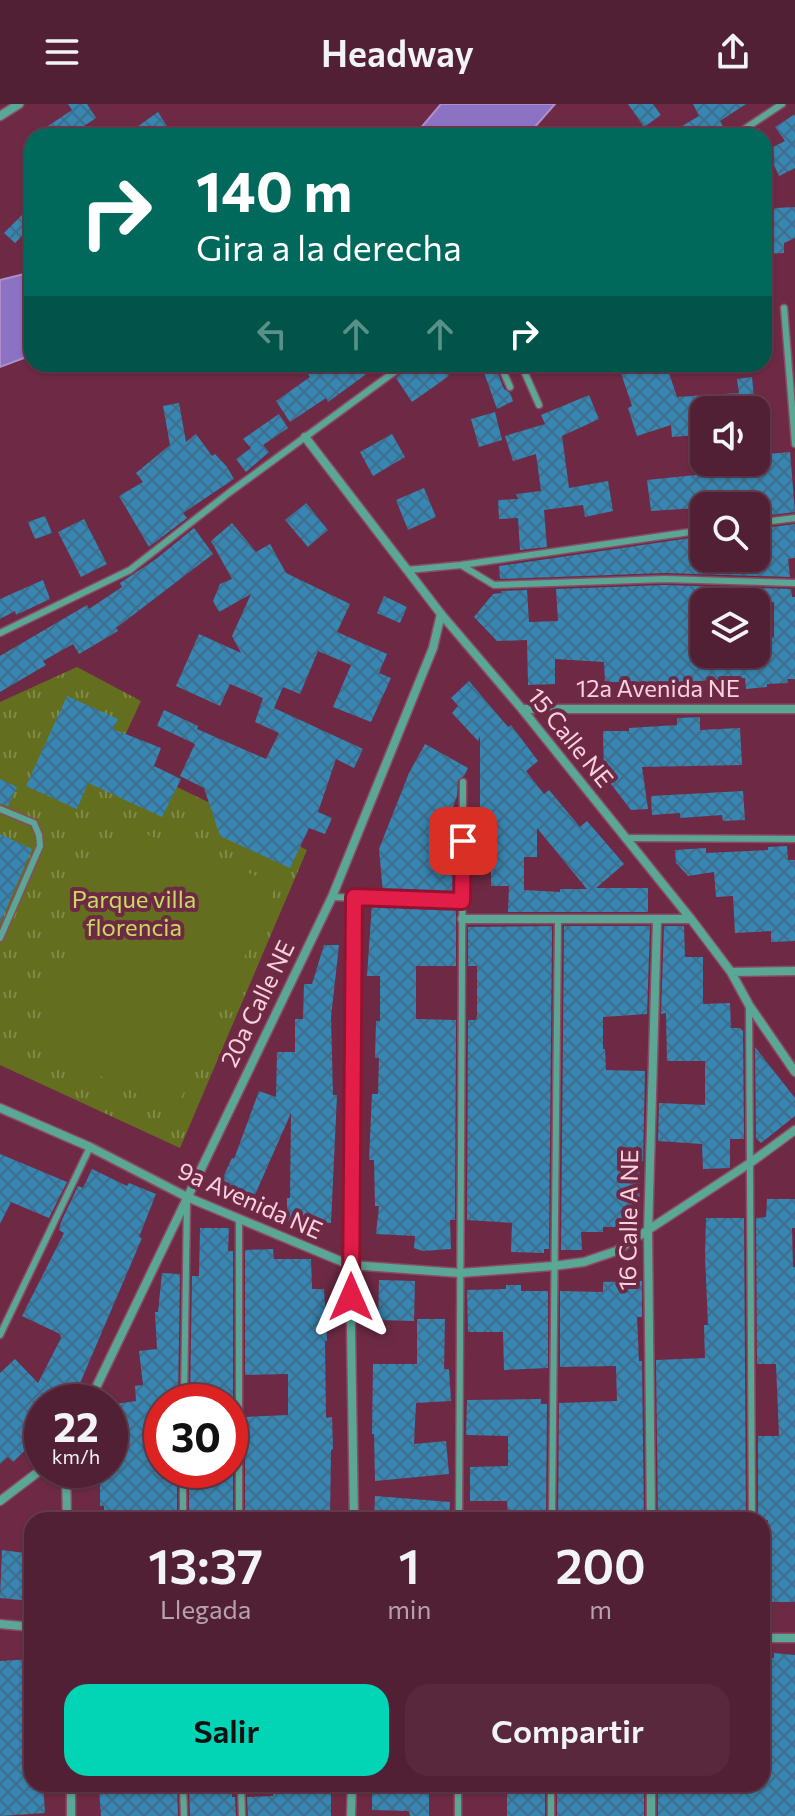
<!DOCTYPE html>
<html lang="es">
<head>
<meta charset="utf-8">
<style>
  body { margin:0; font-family:Commissioner,sans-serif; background:#58283c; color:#f1f3f6; height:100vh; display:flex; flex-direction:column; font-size:30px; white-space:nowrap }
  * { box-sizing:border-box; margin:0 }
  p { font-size:26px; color:#b5a3ac }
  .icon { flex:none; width:44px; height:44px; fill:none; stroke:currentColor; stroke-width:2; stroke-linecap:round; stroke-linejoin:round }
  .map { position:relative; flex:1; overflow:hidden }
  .side { position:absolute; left:24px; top:1408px; width:746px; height:280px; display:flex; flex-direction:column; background:#522034; border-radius:24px; box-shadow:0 2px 6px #0004,0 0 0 2px #683e4f }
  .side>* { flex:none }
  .top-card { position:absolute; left:24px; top:24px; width:748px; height:244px; border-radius:24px; box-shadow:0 2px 6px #0004,0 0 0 2px #683e4f; background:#00695c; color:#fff; overflow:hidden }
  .controls { position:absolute; left:690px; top:292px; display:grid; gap:16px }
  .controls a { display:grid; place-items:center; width:80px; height:80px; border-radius:16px; background:#522034; box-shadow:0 2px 6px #0004,0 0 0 2px #683e4f; font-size:40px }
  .speed { position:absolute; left:24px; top:1280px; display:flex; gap:16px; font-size:40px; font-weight:700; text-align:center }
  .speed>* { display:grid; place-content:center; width:104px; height:104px; border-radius:50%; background:#522034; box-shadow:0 2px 6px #0004,0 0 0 2px #683e4f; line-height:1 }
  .speed small { font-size:20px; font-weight:400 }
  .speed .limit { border:12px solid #d22; background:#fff; color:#111 }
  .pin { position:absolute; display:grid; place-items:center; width:68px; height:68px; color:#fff; margin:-34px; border-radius:16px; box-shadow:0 4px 12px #0006 }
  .me { position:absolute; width:88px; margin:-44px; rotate:0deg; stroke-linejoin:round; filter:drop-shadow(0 0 6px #0008) }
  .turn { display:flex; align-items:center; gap:28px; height:168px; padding:0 40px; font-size:36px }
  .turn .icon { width:104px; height:104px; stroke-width:2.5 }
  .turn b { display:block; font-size:56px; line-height:68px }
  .lanes { display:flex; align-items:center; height:76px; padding:0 40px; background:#0003; justify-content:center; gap:40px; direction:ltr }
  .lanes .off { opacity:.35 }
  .eta { display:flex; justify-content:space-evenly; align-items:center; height:136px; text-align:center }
  .eta b { font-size:48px; font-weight:600; line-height:56px }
  .primary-button { display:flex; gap:16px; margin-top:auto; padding:16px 40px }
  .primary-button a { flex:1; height:92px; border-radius:24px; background:#02d5b6; color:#111; font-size:32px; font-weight:600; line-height:92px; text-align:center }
  .primary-button a+a { background:#58283c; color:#f1f3f6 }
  header { display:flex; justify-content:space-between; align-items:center; height:104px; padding:0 40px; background:#522034; font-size:36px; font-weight:600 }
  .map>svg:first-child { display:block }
  .grass { fill:url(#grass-tufts) }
  .pitch { fill:#636f1e }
  .water { fill:#8c72c3; stroke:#ae8ecb; stroke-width:2 }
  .building { fill:url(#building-cross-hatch); fill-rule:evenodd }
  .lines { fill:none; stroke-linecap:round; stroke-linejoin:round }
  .lane-casing { stroke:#8a4b64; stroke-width:9 }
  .street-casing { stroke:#8a4b64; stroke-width:11 }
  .lane { stroke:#5aa796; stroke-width:6 }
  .street { stroke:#5aa796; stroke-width:8 }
  .route-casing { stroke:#92132f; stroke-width:20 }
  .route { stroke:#e11d48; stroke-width:14 }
  .labels { text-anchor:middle; stroke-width:8; stroke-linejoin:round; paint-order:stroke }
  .street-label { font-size:24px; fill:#fcd1de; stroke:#6e2a45 }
  .park-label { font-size:24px; fill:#c8dc5e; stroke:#6e2a45 }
</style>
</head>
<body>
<header><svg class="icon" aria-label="menu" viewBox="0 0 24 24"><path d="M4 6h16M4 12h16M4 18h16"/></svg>Headway<svg class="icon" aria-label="share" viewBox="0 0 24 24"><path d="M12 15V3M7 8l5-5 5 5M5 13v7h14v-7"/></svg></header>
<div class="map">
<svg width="795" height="1712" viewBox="0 0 795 1712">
  <defs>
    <pattern id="grass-tufts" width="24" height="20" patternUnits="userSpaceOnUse" patternTransform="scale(2)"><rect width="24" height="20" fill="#636f1e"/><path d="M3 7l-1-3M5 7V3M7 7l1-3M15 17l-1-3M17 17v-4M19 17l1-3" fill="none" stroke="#828949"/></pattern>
    <pattern id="building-cross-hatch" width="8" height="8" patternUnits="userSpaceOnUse" patternTransform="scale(2)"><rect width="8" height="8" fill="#3886b2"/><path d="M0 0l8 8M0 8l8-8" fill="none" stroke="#3f6d8b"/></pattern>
  </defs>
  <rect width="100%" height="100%" fill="#6e2a45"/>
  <!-- grass -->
  <path class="grass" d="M77 563 141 597 115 653 307 746 180 1044 0 961V598Z"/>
  <!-- pitch -->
  <path class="pitch" d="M119 720 277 780 175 1008 30 938Z"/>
  <!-- water -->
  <path class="water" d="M441 0H555L527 32H414Z
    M32 168V251L0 263V176Z"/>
  <!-- building -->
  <path class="building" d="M68 0H87L96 14 69 32H33L72 6Z
    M628 0H653L661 11 644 23Z
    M693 0H746L720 17 728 32H688L682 22 699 12Z
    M158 8 168 24 156 32H124Z
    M795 10V64L779 72 767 46 785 37 775 23Z
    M795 103V134L784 139V149L764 150V109L776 104Z
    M23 110 32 122 15 139 4 129Z
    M321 260H380L328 298 326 294 290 318 276 297 310 273 308 270Z
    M411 260H441L449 272 412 298 396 274Z
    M481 260H494L504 285 510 289 513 297 497 305Z
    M618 260H666L677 293 739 289 737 275 752 273 754 294 741 295 742 306H704V314L697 315 698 331 672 333 671 321 637 332 628 304 632 302Z
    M589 291 599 315 562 332 569 384 608 377 613 407 585 413 583 401 544 406 547 443 520 446 518 414 499 415 498 396 518 395 516 390 541 387 536 350 513 357 505 332 545 320 541 311Z
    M179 299 186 338 196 330 212 352 215 350 227 363 234 375 183 409 187 414 149 443 119 392 143 378 136 369 170 341 163 302Z
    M495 308 502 336 479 343 471 315Z
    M279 310 288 324 263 341 269 348 246 368 236 355 251 344 243 335Z
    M392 330 405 353 373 372 360 348Z
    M790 348 795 408 756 413V402H753L752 395 728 402 651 407 647 376 715 369 712 358H758L757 351Z
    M424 384 436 413 408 426 396 396Z
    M306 399 328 426 308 443 285 416Z
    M45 412 52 429 35 435 28 418Z
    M84 415 107 460 81 473 58 428Z
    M232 419 256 448 270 440 286 469 350 500 337 528 387 550 379 569 391 574 371 618 333 603 351 561 318 547 300 590 283 583 274 604 363 645 354 664 336 655 318 708 332 714 325 730 309 724 290 764 220 732 204 684 180 672 195 640 157 622 164 606 198 622 197 625 266 655 279 629 255 618 263 594 230 580 220 602 176 582 199 530 241 549 232 532 251 490 219 508 213 497 220 480 232 475 211 437Z
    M795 420V454L788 455 790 473 665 469 500 475 499 462 690 434 704 433V454H756V425Z
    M194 424 213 450 116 524 118 527 79 550 73 540 43 557 46 561 0 588V552L87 501 89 505 122 483 120 479 156 455Z
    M43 476 50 495 16 511 15 507 0 515V495Z
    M665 481 791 485 792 493H795V575H787L788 579 767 580V583L746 585 745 574 656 580 655 578H605L604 558 555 555V580L528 581 527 536 497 537 474 513 493 490 502 489 501 487 527 486 529 518 558 517 556 485ZM704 498H774V533L756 534V550H704Z
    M384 492 407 503 400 519 377 509Z
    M469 577 508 623 511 621 538 657 526 667 544 690 549 686 580 723 587 717 624 760 596 784H648V808H508L509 782H491V753H483V723H480V632L478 637 452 609 458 602 451 594ZM537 724 586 784 587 785H560V788L524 786V753H537Z
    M67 592 118 615 113 625 161 644 154 662 181 675 162 713 88 679 77 705 26 682Z
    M700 613V626L740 624 742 661 642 663 648 705 631 706 604 671 603 627H629V624L677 621V614Z
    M425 640 468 664 464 672 458 676 457 692 445 723 453 724 451 752H457L456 791 383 789 379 745 409 669Z
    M0 675 17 683 8 702 0 699Z
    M743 687 745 716 723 717 722 711 680 714V709L652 711 651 692Z
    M0 730 32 745 0 819Z
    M787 742 788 756H795V837L771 838V827L735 829 733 792 716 793 714 768 688 772 676 759 675 746 706 744V749L768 746V743Z
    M372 800 456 803V862H416V915L456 916 455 1116H450L451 1145 422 1147 414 1144 415 1132 376 1130 379 1102H375L374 1056H369L372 990H378L379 954H375L376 917H380V872H367Z
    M552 822 549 1145H544V1149L511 1148 512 1119 467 1116 468 916H476L477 912V862H468V823Z
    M564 822H650L647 910 603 913V945H605L606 966 645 967 643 1057H639L640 1115H623V1123H603V1128H581L582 1146H561Z
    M664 822H684L685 853H703V900L730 899 731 924H740L743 927 744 1035H730V1064L703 1065 702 1040 658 1037 659 999 705 1001V957H667L666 909 661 910Z
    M324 841H339L331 913 333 991H337L331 1119 287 1117V1094H290L291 1009 254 1093 221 1078 232 1054 234 1055 259 987 276 993 277 948H295V915H303L304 880H312Z
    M755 943 795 994V1012L761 1039 756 1034Z
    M0 1050 67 1078 49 1114 11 1098 0 1120Z
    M92 1065 127 1082 129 1079 156 1090 139 1133 142 1134 72 1298H42V1330L13 1358 8 1353 0 1360V1269L15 1255 38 1279 61 1234 60 1230 22 1212 64 1129 59 1126 61 1118 78 1082 83 1084Z
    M767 1095H795V1124H792L793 1163H795V1498H764L768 1416H758V1332H779L776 1260H757L756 1114 766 1113Z
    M706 1114H744L746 1416H658L656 1256 705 1254 704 1221H708L705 1152Z
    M200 1124H229L228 1147H233V1298H190L192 1172H199Z
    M273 1145 274 1155H311L312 1185H324L327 1237H325L326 1314 332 1313 333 1345 331 1346 330 1416H245V1313L288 1311V1270L245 1271V1146Z
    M162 1169 180 1170 178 1298H162V1375H177V1416H104V1402H100V1366H110V1335H118L115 1300 136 1297 135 1282 143 1281 139 1247 157 1245 155 1208H158Z
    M379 1176 415 1177 414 1217 378 1216Z
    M642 1177V1213H637L639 1257H642L644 1416H558L559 1299 617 1297 616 1262 560 1263V1187L603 1188V1178Z
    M506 1181H521V1187H548V1264L504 1266 503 1228H468L467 1186 506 1185Z
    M417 1215H445L444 1265H449L451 1297 416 1299 414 1340 446 1337 449 1370 375 1377 374 1330H372L373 1260H417Z
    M541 1295V1300H547L546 1416H508L507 1397H470V1363L508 1362V1332L466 1331 467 1296Z
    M233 1313V1416H189V1375H199V1366H230V1314Z
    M375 1392 450 1398 449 1416 374 1415Z
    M2 1446 32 1450V1497L0 1494Z
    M774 1549 795 1551V1712H658V1680H762V1554H774Z
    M32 1555V1680H43L45 1709 0 1712V1557Z
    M141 1680H177L178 1712H101L99 1684Z
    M189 1680H231L232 1693H235L236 1712H190Z
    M273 1680H331V1712H248L247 1693 273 1692Z
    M372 1680H429V1712H410L409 1707 372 1706Z
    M507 1680H545V1712H507Z
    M557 1680H644V1712H557Z"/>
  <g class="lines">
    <!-- lane casing -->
    <g class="lane-casing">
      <path id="lane" d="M734 32 782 0
        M784 204 795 340
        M500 260 510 283
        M521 260 539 301
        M756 419 795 414
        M461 461 494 481 665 475 795 479
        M407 466 461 461 704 426
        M0 529 130 466 230 388 405 260
        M0 705 34 719 39 731 40 742 0 834
        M626 734 795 735
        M332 793 462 797
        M749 904 752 1416
        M0 1231 90 1043
        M184 1298 187 1098
        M183 1416V1366
        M239 1416V1115
        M459 1416 463 678
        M552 1416 558 816
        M183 1680 184 1712
        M241 1680 242 1712
        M551 1680V1712
        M458 1712V1680"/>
    </g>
    <!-- street casing -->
    <g class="street-casing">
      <path id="street" d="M0 12 19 0
        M305 333 441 510 522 605 691 815 731 868 749 901 795 968
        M522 605H795
        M354 793 350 1161 354 1416
        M462 815H691
        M731 868 795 867
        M0 1004 90 1043 187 1093 350 1161 460 1169 553 1162 584 1158 616 1147 750 1059 795 1026
        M89 1298 332 793 433 544 441 510
        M66 1366 67 1416
        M0 1397 42 1365
        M651 1416 648 1128 657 817
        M0 1520 32 1523
        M762 1534H795
        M71 1680V1712
        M351 1712 352 1680
        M651 1712V1680"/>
    </g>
    <!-- lane -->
    <use href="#lane" class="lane"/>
    <!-- street -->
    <use href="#street" class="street"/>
  </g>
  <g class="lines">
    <!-- route casing -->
    <g class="route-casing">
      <path id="route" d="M351 1193 354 793 462 797 463 737"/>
    </g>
    <!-- route -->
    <use href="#route" class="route"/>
  </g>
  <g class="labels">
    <!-- street labels -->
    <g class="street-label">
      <text x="658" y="593">12a Avenida NE</text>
      <text transform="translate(570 634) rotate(51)" y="8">15 Calle NE</text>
      <text transform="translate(258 900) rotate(-64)" y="8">20a Calle NE</text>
      <text transform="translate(250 1097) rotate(24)" y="8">9a Avenida NE</text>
      <text transform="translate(629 1116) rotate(-89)" y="8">16 Calle A NE</text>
    </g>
    <!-- park labels -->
    <g class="park-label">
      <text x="134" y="804">Parque villa<tspan x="134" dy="28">florencia</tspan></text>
    </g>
  </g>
</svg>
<div class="controls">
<a><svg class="icon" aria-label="sound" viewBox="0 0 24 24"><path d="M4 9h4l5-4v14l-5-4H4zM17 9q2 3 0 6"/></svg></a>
<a><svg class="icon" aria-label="search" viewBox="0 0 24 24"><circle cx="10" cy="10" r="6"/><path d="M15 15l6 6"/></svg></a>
<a><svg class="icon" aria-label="layers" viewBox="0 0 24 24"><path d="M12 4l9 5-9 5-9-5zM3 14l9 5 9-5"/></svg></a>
</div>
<div class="speed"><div>22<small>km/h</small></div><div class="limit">30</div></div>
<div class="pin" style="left:463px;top:737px;background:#d93025"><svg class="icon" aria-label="arrive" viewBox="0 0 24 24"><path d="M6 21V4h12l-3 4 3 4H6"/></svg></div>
<svg class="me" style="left:351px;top:1193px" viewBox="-20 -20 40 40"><path d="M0-17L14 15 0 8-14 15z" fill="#e11d48" stroke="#fff" stroke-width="4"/></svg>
<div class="top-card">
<div class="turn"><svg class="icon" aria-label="right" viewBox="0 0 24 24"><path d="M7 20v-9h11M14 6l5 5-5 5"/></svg><div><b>140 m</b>Gira a la derecha</div></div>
<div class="lanes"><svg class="icon off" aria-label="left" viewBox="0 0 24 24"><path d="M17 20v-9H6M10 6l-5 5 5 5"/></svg><svg class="icon off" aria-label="ahead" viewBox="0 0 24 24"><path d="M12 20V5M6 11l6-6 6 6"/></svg><svg class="icon off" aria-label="ahead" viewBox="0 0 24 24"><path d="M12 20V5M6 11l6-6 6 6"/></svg><svg class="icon" aria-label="right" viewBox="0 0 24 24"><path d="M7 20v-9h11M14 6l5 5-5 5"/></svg></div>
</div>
<section class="side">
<div class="eta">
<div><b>13:37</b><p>Llegada</p></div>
<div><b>1</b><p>min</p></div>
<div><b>200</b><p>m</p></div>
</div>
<div class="primary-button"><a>Salir</a><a>Compartir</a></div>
</section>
</div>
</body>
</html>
